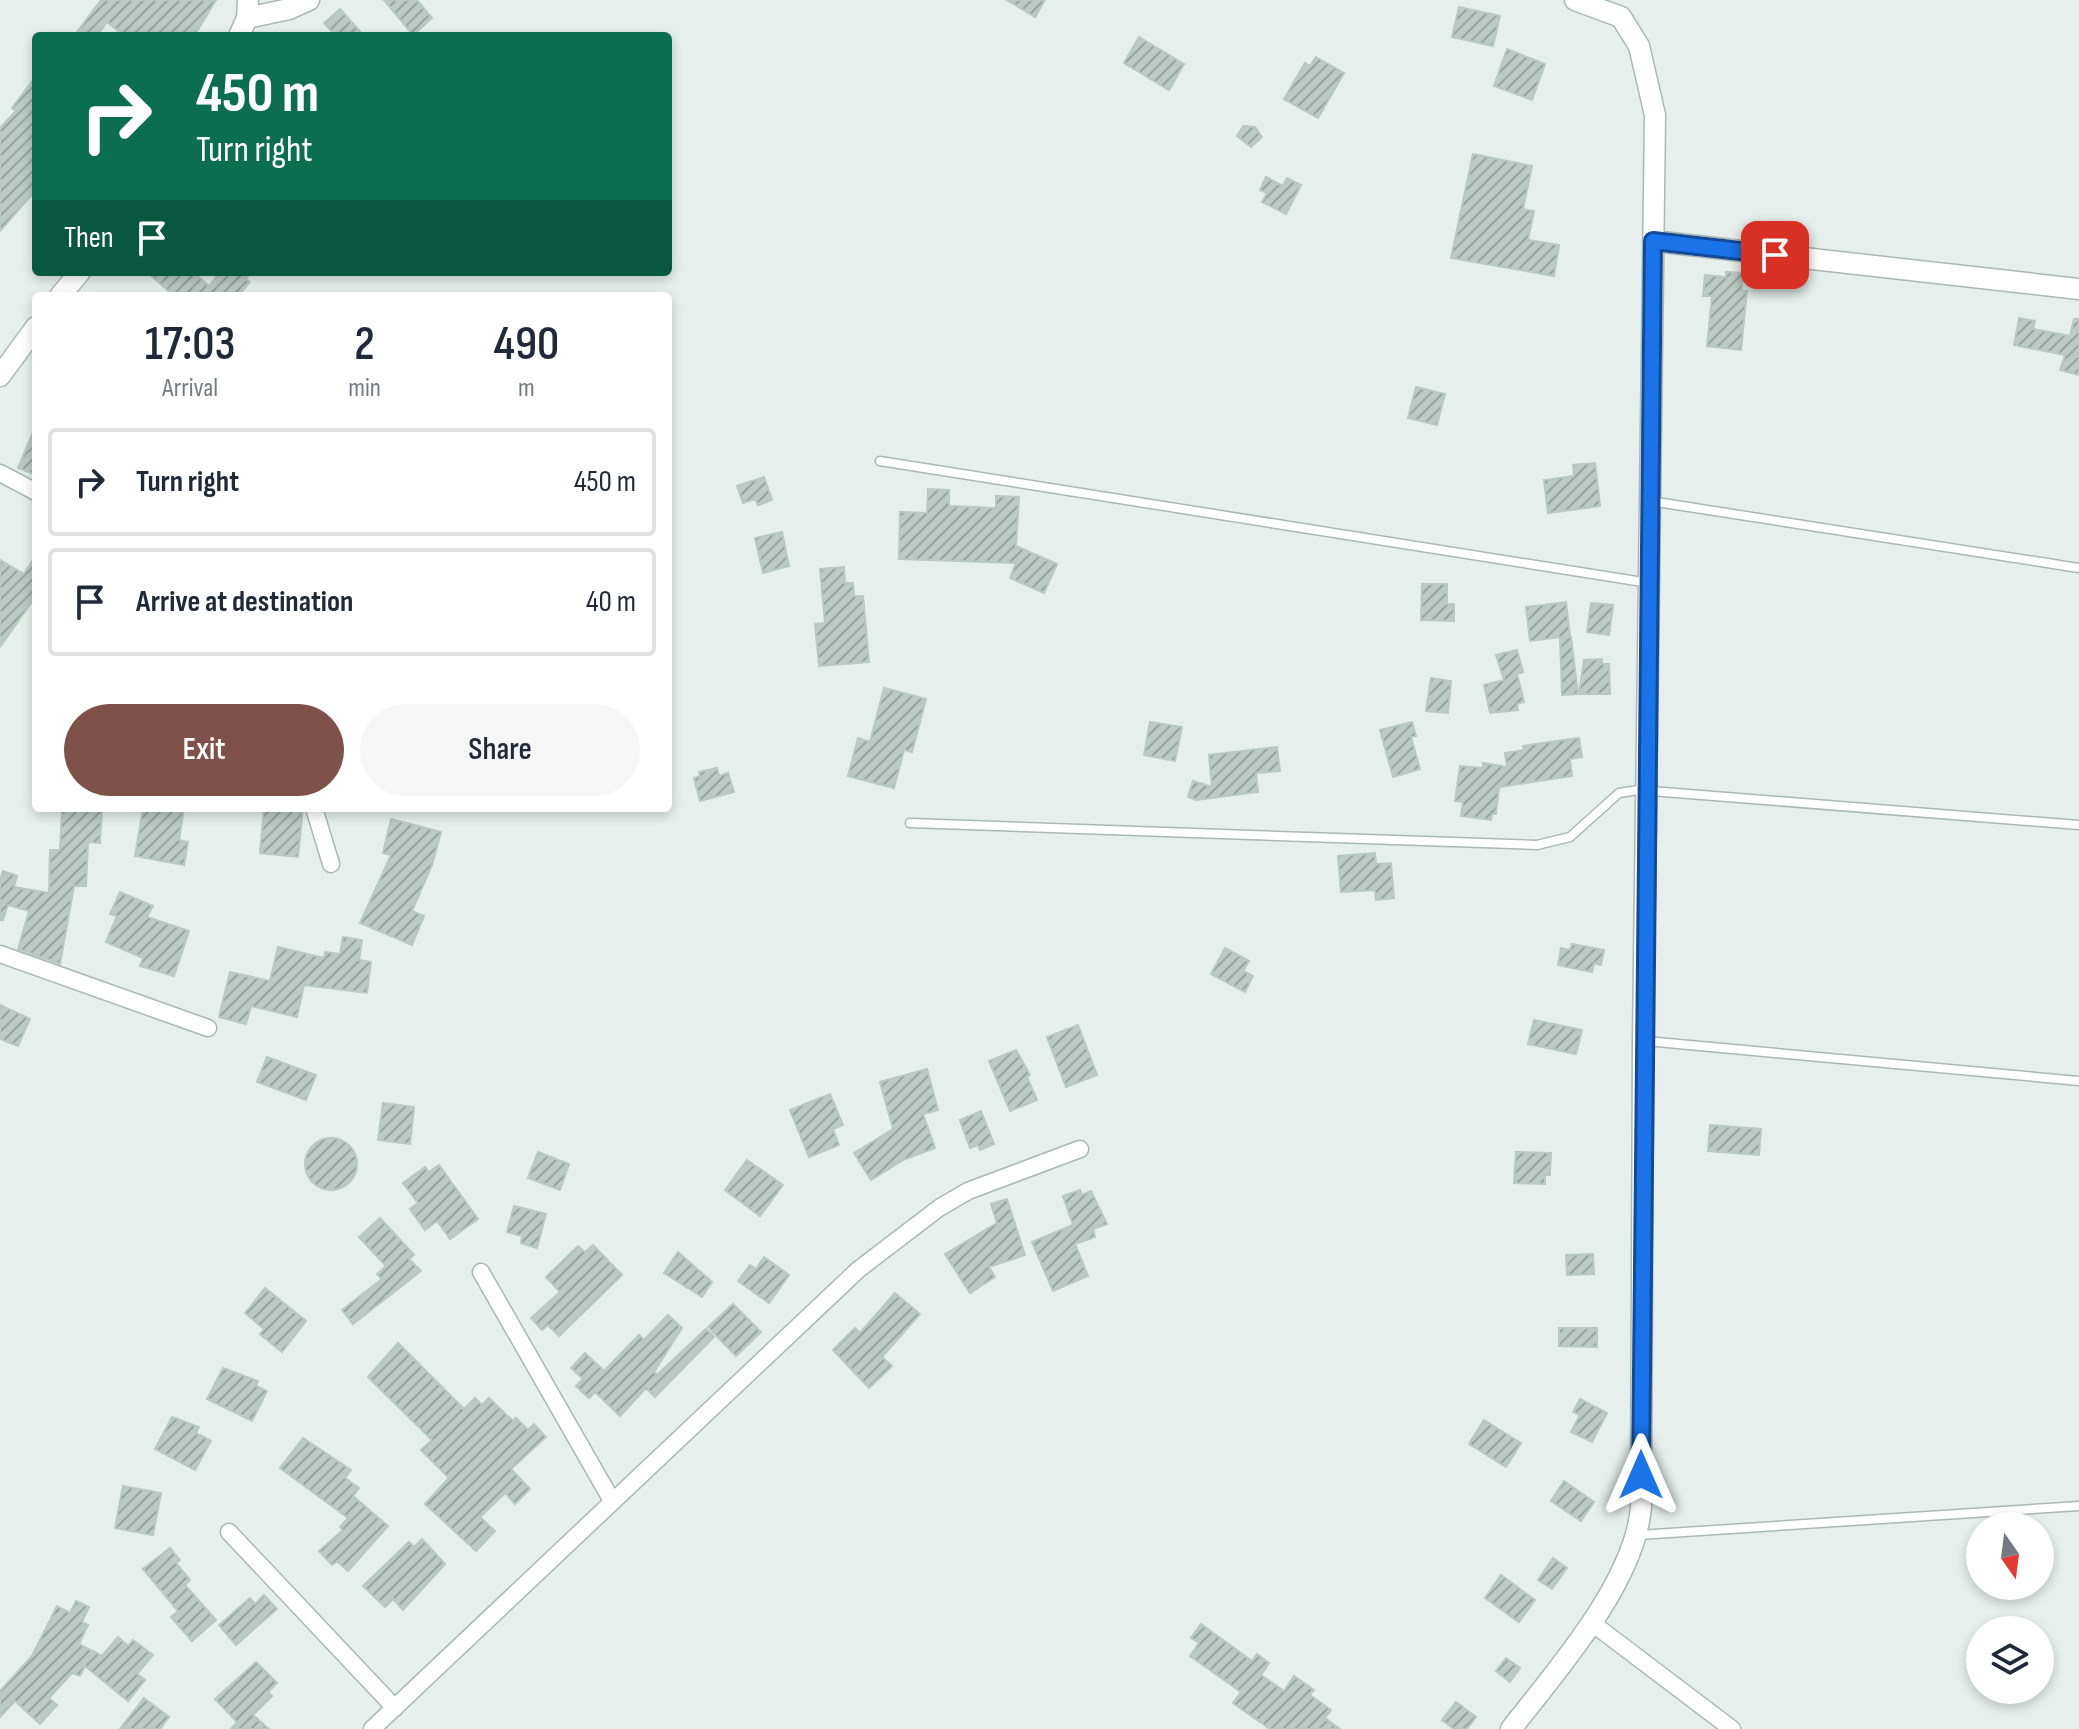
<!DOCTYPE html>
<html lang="en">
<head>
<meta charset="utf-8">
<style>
  body { margin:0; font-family:"Sofia Sans Condensed",sans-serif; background:#f6f6f7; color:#1f2937; height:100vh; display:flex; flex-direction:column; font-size:30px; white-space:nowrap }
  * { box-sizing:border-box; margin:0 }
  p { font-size:26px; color:#747a83 }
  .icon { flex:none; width:44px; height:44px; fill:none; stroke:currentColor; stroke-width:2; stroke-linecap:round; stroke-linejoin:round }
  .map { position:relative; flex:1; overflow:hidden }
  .sheet { position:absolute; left:32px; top:292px; width:640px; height:520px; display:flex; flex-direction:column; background:#fff; border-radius:8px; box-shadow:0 4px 12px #0003 }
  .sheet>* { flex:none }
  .banner { position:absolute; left:32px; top:32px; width:640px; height:244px; border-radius:8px; box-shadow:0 4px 12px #0003; background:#0b6e4f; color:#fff; overflow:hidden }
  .needle { width:52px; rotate:166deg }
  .buttons { position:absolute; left:1966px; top:1512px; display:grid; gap:16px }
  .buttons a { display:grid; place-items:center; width:88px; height:88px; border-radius:50%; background:#fff; box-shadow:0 4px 12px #0003; font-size:40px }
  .pin { position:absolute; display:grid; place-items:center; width:68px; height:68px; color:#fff; margin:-34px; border-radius:16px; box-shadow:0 4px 12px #0006 }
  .me { position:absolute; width:88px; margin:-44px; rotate:0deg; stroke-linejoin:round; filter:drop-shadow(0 0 6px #0008) }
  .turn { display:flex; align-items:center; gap:28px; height:168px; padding:0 32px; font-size:36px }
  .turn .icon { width:104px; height:104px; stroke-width:2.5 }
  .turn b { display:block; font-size:56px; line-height:68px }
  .then { display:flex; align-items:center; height:76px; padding:0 32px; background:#0003; gap:16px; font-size:30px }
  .eta { display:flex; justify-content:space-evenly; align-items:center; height:136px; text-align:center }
  .eta b { font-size:48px; font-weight:600; line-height:56px }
  .button { display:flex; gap:16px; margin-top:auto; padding:16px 32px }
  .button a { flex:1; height:92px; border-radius:48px; background:#7f5249; color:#fff; font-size:32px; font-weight:600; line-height:92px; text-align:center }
  .button a+a { background:#f6f6f7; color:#1f2937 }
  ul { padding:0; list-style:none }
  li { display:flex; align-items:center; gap:24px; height:108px; margin:0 16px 12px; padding:0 16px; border:4px solid #e0e1e3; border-radius:8px }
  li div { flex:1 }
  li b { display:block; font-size:30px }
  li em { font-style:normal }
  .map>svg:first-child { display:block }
  .building { fill:url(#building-hatch); stroke:#b8c9c2; stroke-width:2 }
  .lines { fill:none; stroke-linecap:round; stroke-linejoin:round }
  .service-casing { stroke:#a8b8b2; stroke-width:11 }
  .minor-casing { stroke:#a8b8b2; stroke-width:19 }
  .tertiary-casing { stroke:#a8b8b2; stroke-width:23 }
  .service { stroke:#fff; stroke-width:8 }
  .minor { stroke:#fff; stroke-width:16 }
  .tertiary { stroke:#fff; stroke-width:20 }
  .route-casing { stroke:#114b97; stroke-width:20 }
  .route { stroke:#1a73e8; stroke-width:14 }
</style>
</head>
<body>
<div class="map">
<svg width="2079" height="1729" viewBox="0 0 2079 1729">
  <defs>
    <pattern id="building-hatch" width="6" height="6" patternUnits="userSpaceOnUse" patternTransform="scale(2)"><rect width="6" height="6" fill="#bbcac4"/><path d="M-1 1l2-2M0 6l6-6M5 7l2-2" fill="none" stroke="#98a6a0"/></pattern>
  </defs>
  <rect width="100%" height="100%" fill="#e6efeb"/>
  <!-- building -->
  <path class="building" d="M101 0H216L194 36H125L107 22 97 36H74Z
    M384 0H417L432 18 413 35Z
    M1007 0H1045L1035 17Z
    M1459 7 1500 16 1493 46 1452 37Z
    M340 9 364 36H336L324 23Z
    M1139 37 1184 64 1169 90 1124 63Z
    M1507 49 1545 64 1532 100 1494 86Z
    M1316 57 1344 73 1318 118 1284 99 1305 63 1310 66Z
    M36 76V190L0 231V128L16 111 12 108Z
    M1243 126 1255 127 1262 137 1251 147 1237 136Z
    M1473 154 1532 166 1523 209 1534 211 1528 240 1559 245 1554 276 1451 258Z
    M1266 177 1283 186 1287 178 1301 185 1286 214 1262 202 1267 193 1260 190Z
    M147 272H193L209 286 220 272H251L246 279 250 282 238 296H174Z
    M1726 272 1743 273 1742 291H1747L1741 350 1707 346 1712 296H1703L1705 275 1726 277Z
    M2019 318 2035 321 2033 329 2070 336 2074 319H2079V375L2060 370 2065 355 2014 345Z
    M1416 387 1445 394 1437 425 1408 418Z
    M36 425V475L18 468Z
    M1595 463 1600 506 1548 513 1544 480 1574 476 1573 465Z
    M764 477 772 500 758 505 755 499 743 503 737 486Z
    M928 489 949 490V506L996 508V496L1019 497 1016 546 1057 564 1044 593 1010 578 1016 563 899 559 900 512 927 513Z
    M782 532 789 566 763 573 755 538Z
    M36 555V596L0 647V560L24 574Z
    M844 567 845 583H853L854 596H863L869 662 819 666 815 624 825 623 820 569Z
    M1422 584H1447V604H1454V621L1421 620Z
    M1566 602 1570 636 1530 641 1526 607Z
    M1591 603 1613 605 1609 635 1587 632Z
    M1571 637 1578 694 1562 695 1560 638Z
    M1517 650 1523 672 1517 674 1524 702 1517 704 1518 710 1490 713 1484 685 1504 680 1496 655Z
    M1602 659V664H1609L1610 694H1579L1584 660Z
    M1431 678 1451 681 1448 713 1426 711Z
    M884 688 926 699 912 752 904 750 894 788 848 776 858 738 870 742Z
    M1150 722 1182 727 1175 761 1144 755Z
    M1412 722 1416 736 1411 737 1420 769 1393 777 1380 730Z
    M1579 738 1582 757 1570 759 1572 776 1499 787 1496 814H1492L1491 820 1461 816 1463 802 1455 801 1460 766 1483 768V763L1507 767 1505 753 1524 750 1523 746Z
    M1277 747 1280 771 1256 773 1258 792 1196 800 1188 797 1193 781 1212 787 1209 755Z
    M717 768 719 776 728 773 734 792 700 801 694 778 700 776 699 772Z
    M62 808H102L100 843 88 842 86 886H74L60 964 18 949 29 911 8 905 3 920H0V880L3 871 17 876 14 887 49 893 50 850H60Z
    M143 808H184L179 840 188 842 184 865 135 856Z
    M264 808H303L298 857 260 853Z
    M391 819 441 832 432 865 412 911 424 916 412 945 360 923 391 855 383 853Z
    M1375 853 1376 864 1391 863 1394 898 1376 900 1375 890 1341 892 1338 856Z
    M120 892 153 906 147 917 189 931 174 976 140 966 143 958 106 942 117 916 110 914Z
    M343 937 362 940 359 960 371 962 367 993 304 985 297 1017 251 1006 246 1024 219 1017 230 972 270 981 278 947 324 958 325 952 340 954Z
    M1572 944 1604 950 1601 965 1594 963 1592 972 1558 965 1561 948 1570 950Z
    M1225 948 1249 961 1243 971 1253 976 1245 992 1211 974Z
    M0 1005 30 1019 18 1046 0 1039Z
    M1534 1020 1582 1030 1576 1054 1528 1044Z
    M1078 1025 1097 1075 1066 1087 1047 1037Z
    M1016 1050 1030 1075 1027 1077 1037 1100 1010 1111 989 1061Z
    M267 1057 316 1075 306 1100 257 1082Z
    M927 1069 938 1110 923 1114 935 1148 903 1160 871 1180 854 1153 893 1129 880 1082Z
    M830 1094 843 1125 833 1129 839 1145 809 1157 790 1110Z
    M383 1103 414 1107 410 1144 378 1140Z
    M981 1111 994 1144 980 1150 978 1145 970 1148 960 1120Z
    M1710 1125 1761 1129 1759 1155 1708 1151Z
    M305 1164a26 26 0 1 1 52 0a26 26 0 1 1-52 0Z
    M538 1152 569 1164 560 1190 528 1178Z
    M1516 1152 1551 1153 1550 1175H1545V1184L1514 1183Z
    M747 1160 783 1185 760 1216 725 1190Z
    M439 1165 478 1219 450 1239 437 1221 425 1230 410 1209 418 1203 403 1183 425 1167 429 1172Z
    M1080 1190 1082 1195 1091 1191 1107 1224 1093 1229 1095 1237 1075 1244 1088 1276 1053 1291 1032 1242 1073 1225 1063 1196Z
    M1007 1199 1025 1255 989 1267 995 1277 970 1293 945 1254 997 1223 991 1204Z
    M514 1206 546 1214 537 1248 521 1243 522 1236 507 1232Z
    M380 1218 414 1255 409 1259 421 1271 353 1324 342 1310 382 1279 377 1274 386 1266 359 1237Z
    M593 1245 622 1275 559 1336 548 1325 542 1330 531 1318 560 1292 546 1277 578 1246 585 1252Z
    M678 1252 712 1282 702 1297 664 1273Z
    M1593 1254 1594 1274 1567 1275 1566 1255Z
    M764 1257 789 1275 769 1303 738 1281 750 1265 756 1269Z
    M265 1288 306 1321 282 1352 260 1334 264 1329 245 1313Z
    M895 1293 920 1314 882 1357 892 1366 869 1388 833 1350 855 1328 860 1333Z
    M733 1304 761 1332 736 1356 708 1327Z
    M668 1315 682 1328 654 1372 657 1375 706 1329 714 1337 655 1397 646 1388 620 1416 595 1392 589 1398 576 1386 583 1379 571 1368 585 1353 604 1371 639 1335 644 1340Z
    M1559 1328H1597V1347L1559 1346Z
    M398 1343 464 1409 475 1398 482 1405 489 1398 513 1421 516 1418 528 1430 534 1424 546 1437 511 1469 530 1489 515 1504 505 1493 480 1517 495 1531 476 1551 425 1504 449 1478 421 1450 432 1440 368 1377Z
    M223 1368 258 1381 256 1386 267 1391 252 1421 207 1399Z
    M1580 1399 1607 1413 1592 1442 1571 1432 1580 1415 1573 1412Z
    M172 1417 199 1427 196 1433 211 1441 195 1470 155 1449Z
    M1484 1420 1521 1443 1506 1467 1469 1444Z
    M303 1438 351 1470 345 1478 359 1488 353 1496 388 1526 348 1571 337 1561 332 1565 319 1551 343 1530 340 1527 348 1518 280 1468Z
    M1564 1481 1594 1502 1581 1521 1551 1501Z
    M123 1486 161 1493 153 1535 115 1528Z
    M422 1539 445 1564 403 1610 393 1599 385 1607 363 1586 409 1542 414 1547Z
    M170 1548 180 1560 176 1563 190 1580 185 1585 216 1620 192 1641 171 1617 178 1611 143 1569Z
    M1553 1558 1567 1568 1552 1589 1538 1580Z
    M1501 1575 1535 1600 1519 1622 1485 1598Z
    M264 1595 277 1609 236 1645 219 1625 250 1598 255 1604Z
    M76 1601 89 1607 82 1622 88 1625 79 1644 102 1656 118 1637 128 1646 133 1640 153 1655 137 1674 145 1680 128 1701 85 1666 80 1676 72 1673 49 1698 57 1705 40 1724 15 1701 0 1717V1691L32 1656 57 1606 70 1613Z
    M1201 1624 1252 1661 1257 1654 1269 1663 1261 1675 1284 1691 1294 1676 1314 1690 1310 1695 1331 1710 1325 1718 1340 1729H1270L1233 1703 1241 1692 1190 1656 1199 1643 1191 1638Z
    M1506 1658 1520 1668 1510 1682 1496 1671Z
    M256 1662 277 1683 268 1692 272 1696 253 1715 269 1729H231L237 1722 215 1699Z
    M144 1698 169 1717 160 1729H120Z
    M1456 1702 1476 1717 1467 1729H1454L1442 1720Z"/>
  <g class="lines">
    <!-- service casing -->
    <g class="service-casing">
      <path id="service" d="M880 461 1649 583
        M1650 501 2079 568
        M910 823 1537 845 1570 837 1619 793 1638 790 2079 825
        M1646 1041 2079 1081
        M1639 1535 2079 1506"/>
    </g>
    <!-- minor casing -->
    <g class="minor-casing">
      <path id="minor" d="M0 473 36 492
        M314 808 331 864
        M0 954 208 1028
        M481 1272 611 1499
        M229 1532 395 1708
        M1592 1623 1732 1729
        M372 1729 859 1269 939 1208 968 1191 1080 1149"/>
    </g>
    <!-- tertiary casing -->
    <g class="tertiary-casing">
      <path id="tertiary" d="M247 18 289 9 309 0
        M239 36 247 18 248 0
        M1653 241 2079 289
        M60 296 80 272
        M0 376 36 327
        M1511 1729C1557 1670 1635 1582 1641 1507L1643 1040 1655 115 1639 46 1621 17 1575 0"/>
    </g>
    <!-- service -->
    <use href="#service" class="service"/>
    <!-- minor -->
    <use href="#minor" class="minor"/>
    <!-- tertiary -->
    <use href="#tertiary" class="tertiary"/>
  </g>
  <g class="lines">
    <!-- route casing -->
    <g class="route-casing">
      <path id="route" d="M1641 1475 1653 241 1775 255"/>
    </g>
    <!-- route -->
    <use href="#route" class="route"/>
  </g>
</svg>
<div class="buttons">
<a><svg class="needle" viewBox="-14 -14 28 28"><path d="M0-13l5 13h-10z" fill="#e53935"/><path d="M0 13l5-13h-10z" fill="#747a83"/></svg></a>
<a><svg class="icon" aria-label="layers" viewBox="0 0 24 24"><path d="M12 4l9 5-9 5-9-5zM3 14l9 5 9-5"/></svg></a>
</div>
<div class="pin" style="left:1775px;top:255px;background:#d93025"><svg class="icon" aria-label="arrive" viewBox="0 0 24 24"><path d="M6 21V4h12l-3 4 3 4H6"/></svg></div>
<svg class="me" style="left:1641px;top:1475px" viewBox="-20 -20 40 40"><path d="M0-17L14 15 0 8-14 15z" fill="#1a73e8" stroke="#fff" stroke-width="4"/></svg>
<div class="banner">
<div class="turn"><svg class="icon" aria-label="right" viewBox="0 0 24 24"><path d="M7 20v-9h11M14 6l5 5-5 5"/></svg><div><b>450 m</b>Turn right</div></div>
<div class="then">Then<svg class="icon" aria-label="arrive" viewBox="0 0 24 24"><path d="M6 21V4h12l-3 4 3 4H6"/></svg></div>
</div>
<section class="sheet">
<div class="eta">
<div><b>17:03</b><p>Arrival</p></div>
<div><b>2</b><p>min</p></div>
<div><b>490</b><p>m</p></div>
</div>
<ul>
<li><svg class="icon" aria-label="right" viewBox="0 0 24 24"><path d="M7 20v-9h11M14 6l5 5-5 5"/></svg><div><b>Turn right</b></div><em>450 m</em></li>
<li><svg class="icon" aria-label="arrive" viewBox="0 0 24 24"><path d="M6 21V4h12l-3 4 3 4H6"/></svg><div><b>Arrive at destination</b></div><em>40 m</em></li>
</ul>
<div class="button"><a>Exit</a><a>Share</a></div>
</section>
</div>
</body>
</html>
